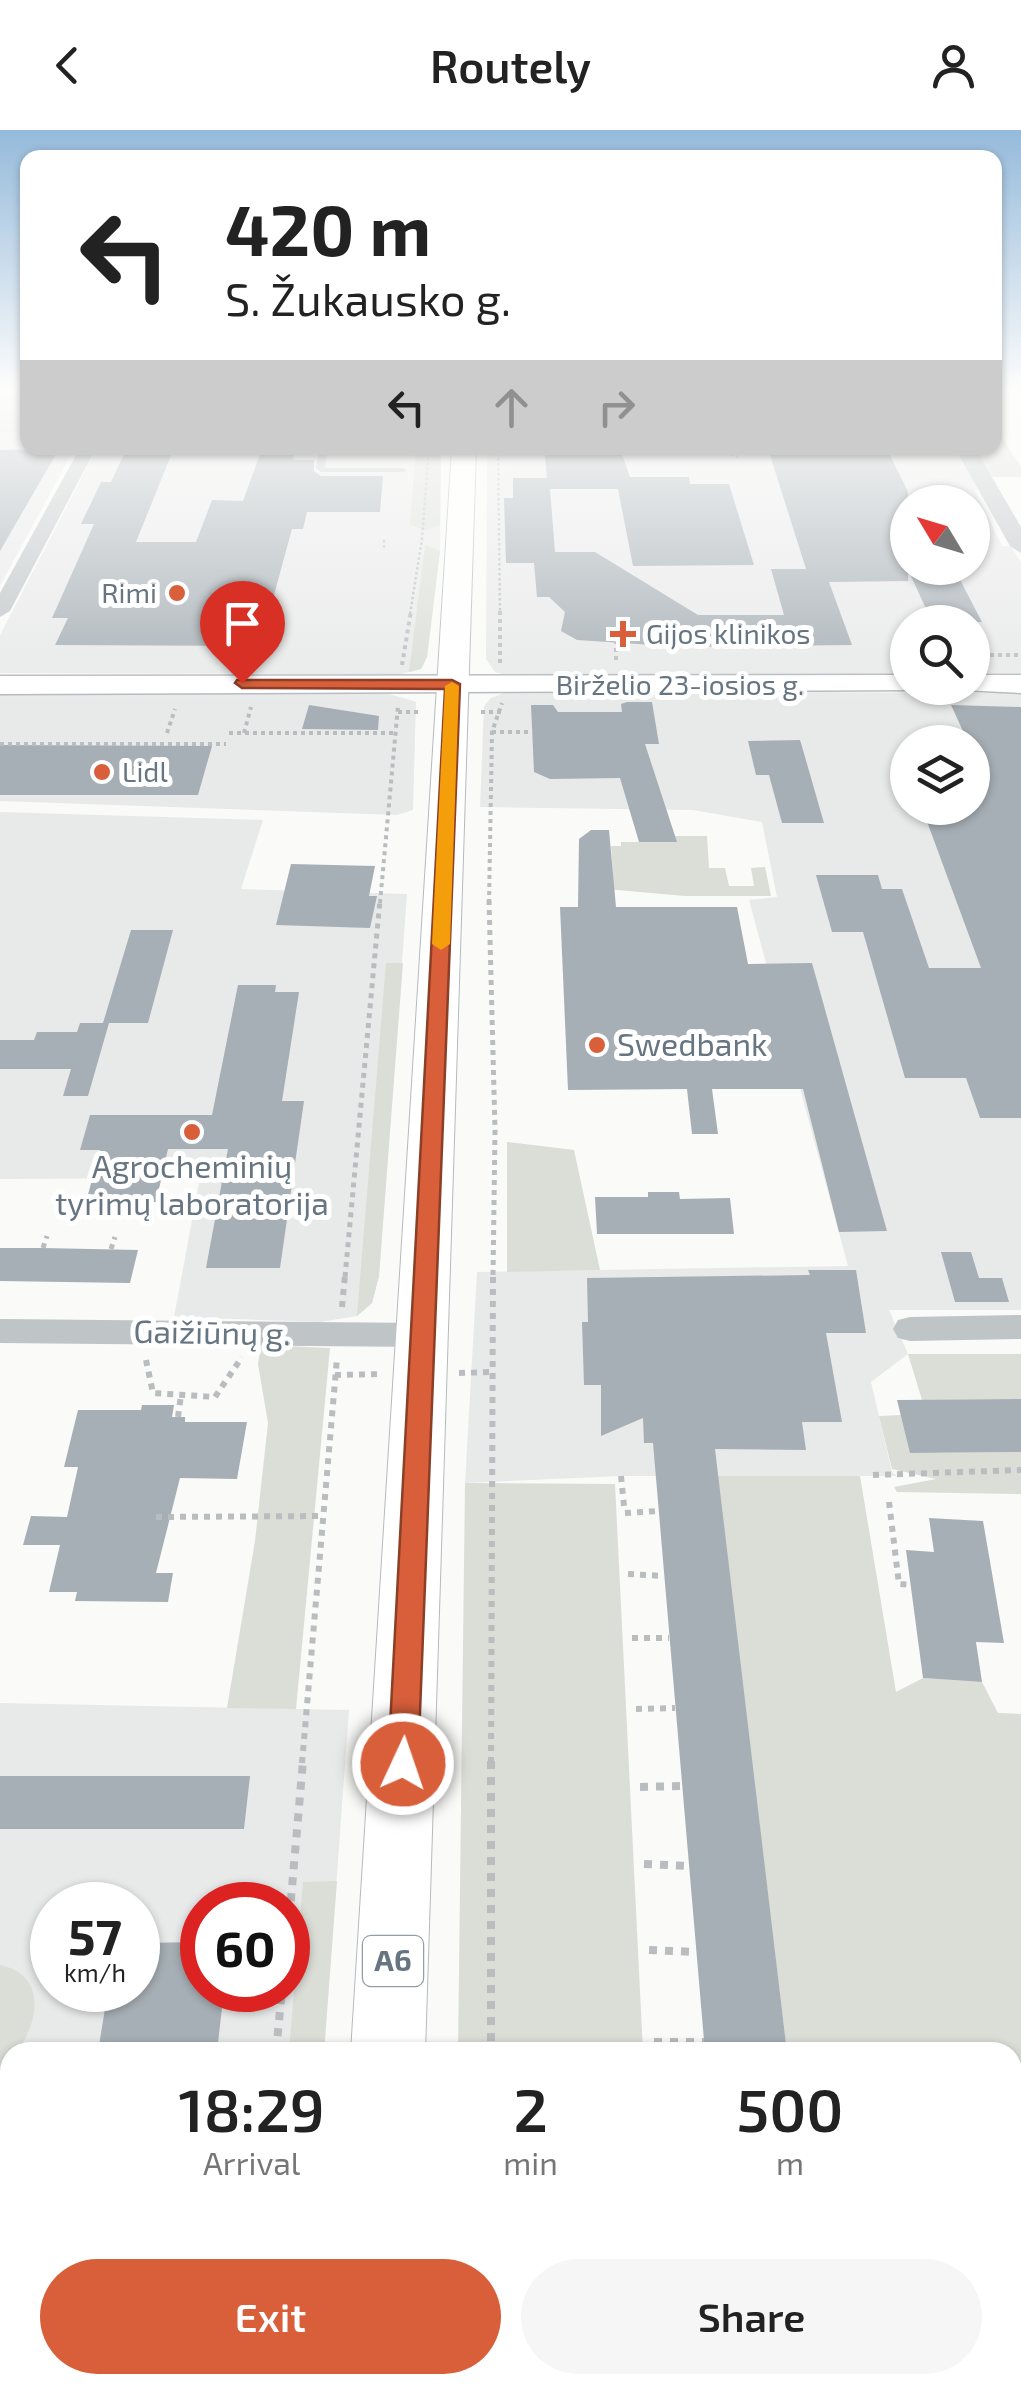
<!DOCTYPE html>
<html lang="en">
<head>
<meta charset="utf-8">
<style>
  body { margin:0; font-family:"Exo 2",sans-serif; background:#f6f6f6; color:#222; height:100vh; display:flex; flex-direction:column; font-size:38px; white-space:nowrap }
  * { box-sizing:border-box; margin:0 }
  p { font-size:32px; color:#767676 }
  .icon { flex:none; width:55px; height:55px; fill:none; stroke:currentColor; stroke-width:2; stroke-linecap:round; stroke-linejoin:round }
  .map { position:relative; flex:1; overflow:hidden }
  .details { position:absolute; left:0px; top:1912px; width:1022px; height:352px; display:flex; flex-direction:column; background:#fff; border-radius:30px 30px 0 0; box-shadow:0 2px 8px #0004 }
  .details>* { flex:none }
  .guide { position:absolute; left:20px; top:20px; width:982px; height:305px; border-radius:20px; box-shadow:0 2px 8px #0004; background:#fff; color:#222; overflow:hidden }
  .needle { width:65px; rotate:308deg }
  .fabs { position:absolute; left:890px; top:355px; display:grid; gap:20px }
  .fabs a { display:grid; place-items:center; width:100px; height:100px; border-radius:50%; background:#fff; box-shadow:0 2px 8px #0004; font-size:50px }
  .speed { position:absolute; left:30px; top:1752px; display:flex; gap:20px; font-size:50px; font-weight:700; text-align:center }
  .speed>* { display:grid; place-content:center; width:130px; height:130px; border-radius:50%; background:#fff; box-shadow:0 2px 8px #0004; line-height:1 }
  .speed small { font-size:25px; font-weight:400 }
  .speed .limit { border:15px solid #d22; background:#fff; color:#111 }
  .pin { position:absolute; display:grid; place-items:center; width:85px; height:85px; color:#fff; margin:-102px -42px; border-radius:50% 50% 50% 0; rotate:-45deg; box-shadow:0 0 10px #0007 }
  .pin .icon { rotate:45deg }
  .me { position:absolute; width:110px; margin:-55px; rotate:3deg; stroke-linejoin:round; filter:drop-shadow(0 0 8px #0008) }
  .turn { display:flex; align-items:center; gap:35px; height:210px; padding:0 40px; font-size:45px }
  .turn .icon { width:130px; height:130px; stroke-width:2.5 }
  .turn b { display:block; font-size:70px; line-height:85px }
  .lanes { display:flex; align-items:center; height:95px; padding:0 40px; background:#0003; justify-content:center; gap:50px; direction:ltr }
  .lanes .off { opacity:.35 }
  .eta { display:flex; justify-content:space-evenly; align-items:center; height:170px; text-align:center }
  .eta b { font-size:60px; font-weight:600; line-height:70px }
  .action { display:flex; gap:20px; margin-top:auto; padding:20px 40px }
  .action a { flex:1; height:115px; border-radius:60px; background:#d85f3a; color:#fff; font-size:40px; font-weight:600; line-height:115px; text-align:center }
  .action a+a { background:#f6f6f6; color:#222 }
  header { display:flex; justify-content:space-between; align-items:center; height:130px; padding:0 40px; background:#fff; font-size:45px; font-weight:600 }
  .map>svg:first-child { display:block }
  .built { fill:#e8e9e9; fill-rule:evenodd }
  .green { fill:#daded7 }
  .building { fill:#a6afb5 }
  .lines { fill:none; stroke-linecap:round; stroke-linejoin:round }
  .secondary-casing { stroke:#b4b9be; stroke-width:3 }
  .primary-casing { stroke:#b5babe; stroke-width:2 }
  .path-far4 { stroke:#babdc0; stroke-width:2.5; stroke-dasharray:2.5 2.5; stroke-linecap:butt }
  .path-far3 { stroke:#babdc0; stroke-width:4; stroke-dasharray:4 4; stroke-linecap:butt }
  .path-far2 { stroke:#babdc0; stroke-width:5; stroke-dasharray:5 5; stroke-linecap:butt }
  .path-far1 { stroke:#babdc0; stroke-width:6; stroke-dasharray:6 6; stroke-linecap:butt }
  .path { stroke:#babdc0; stroke-width:8; stroke-dasharray:8 8; stroke-linecap:butt }
  .service { fill:#bfc4c7; fill-rule:evenodd }
  .minor { fill:#bfc4c7; fill-rule:evenodd }
  .tertiary { fill:#bfc4c7; fill-rule:evenodd }
  .secondary { fill:#fff; fill-rule:evenodd }
  .primary { fill:#fff; fill-rule:evenodd }
  .route { fill:#d85f3a; stroke:#8c3e26; stroke-width:2.5 }
  .slow { fill:#f59e0b }
  .poi-dot { fill:#d85f3a; stroke:#fff; stroke-width:4 }
  .labels { text-anchor:middle; stroke-width:10; stroke-linejoin:round; paint-order:stroke }
  .far-poi-label { font-size:28px; fill:#667581; stroke:#fff; text-anchor:start }
  .far-street-label { font-size:28px; fill:#667581; stroke:#fff }
  .shield { fill:#fff; stroke:#949ea7; stroke-width:2.5 }
  .shield-label { font-size:30px; font-weight:bold; fill:#667581 }
  .poi-label { font-size:32px; fill:#667581; stroke:#fff; text-anchor:start }
  .street-label { font-size:32px; fill:#667581; stroke:#fff }
</style>
</head>
<body>
<header><svg class="icon" aria-label="back" viewBox="0 0 24 24"><path d="M15 5l-7 7 7 7"/></svg>Routely<svg class="icon" aria-label="person" viewBox="0 0 24 24"><circle cx="12" cy="8" r="4"/><path d="M4 21q1-7 8-7t8 7"/></svg></header>
<div class="map">
<svg width="1021" height="2263" viewBox="0 0 1021 2263">
  <rect width="100%" height="100%" fill="#fafaf8"/>
  <!-- built -->
  <path class="built" d="M0 302H27L28 318 74 319 0 456Z
    M97 318H441L440 421 427 527 421 539 401 544 0 543V505Z
    M487 318H956L982 359 975 360 1002 416H1011L1021 433V543H973L972 492H908L907 546H510L495 542 486 529ZM908 372H972V438H908Z
    M509 561 1021 563V1180H889L908 1224 871 1252 892 1342 897 1346H621L465 1353 477 1142 848 1136 749 770 777 767 762 692 693 680 480 677 484 576 491 568ZM908 612H972V678H908Z
    M0 564H389L407 569 416 572 413 680 397 685 0 671Z
    M0 682 263 690 241 759 407 764 379 1146 372 1173 357 1186 320 1192 174 1187 200 1048 0 1049Z
    M0 1573 349 1580 324 1922H10V2255H299V2263H0ZM52 1775H138V1860H52ZM202 1775H288V1860H202Z"/>
  <!-- green -->
  <path class="green" d="M0 260H27V302H0Z
    M995 296 1021 337V347H990L973 318H995Z
    M416 318H441L440 395 425 400 410 395Z
    M425 415 440 421 427 527 421 539 409 542Z
    M674 706H707L709 738H725L729 756H754L751 738 765 737 771 766H685L606 759 613 746 611 716H621V712H674Z
    M386 833H403L379 1146 372 1173 357 1186Z
    M507 1012 574 1020 600 1140 507 1142Z
    M261 1215 330 1218 296 1579 227 1578 255 1411 268 1293 258 1234Z
    M908 1224H1021V1269L922 1270Z
    M901 1285 911 1323 1021 1322V1364L897 1362 894 1357 936 1349 892 1339 879 1286Z
    M717 1346H860L896 1562 923 1548 982 1552 998 1583 1021 1584V2012H1013L1012 1922H787Z
    M465 1353 615 1354 643 1922H458Z
    M337 1751 324 1922H289L303 1752Z
    M0 1835C47 1845 39 1891 17 1922H10V1928L0 1935Z
    M1013 2244H1021V2263H744L743 2255H1012Z
    M455 2255H584V2263H455Z"/>
  <!-- building -->
  <path class="building" d="M127 318H174L136 412H196L212 370 243 371 260 324H294L293 330H314V341L321 346H383L380 382H307L303 399H292L260 516 55 515 68 488H52L94 394H81L101 352H111Z
    M544 318H620L630 347H689L690 354H729L754 435 633 436 618 359H550L555 422H595L698 485H784L771 439H806L770 325H890L908 362V451L829 452 852 515 683 517 577 510 561 501 565 482 549 467H537L534 433H506L504 368H513V348H547Z
    M59 319 0 421V320Z
    M911 446H958L982 492H932Z
    M627 572H652L659 614H645L677 712H639L620 648 550 649 534 642 531 575H553L558 582H622L621 574Z
    M309 575 379 586 378 600 302 599Z
    M951 575 1021 577V988H980L966 948H905L863 802H832L816 745H878L882 759H902L929 838H981L922 678H972V612H968Z
    M800 610 803 620 824 693H782L769 645H756L748 611Z
    M0 615 212 616 198 665H0Z
    M591 700H609L616 777H737L748 834 812 833 887 1101 839 1102 803 959H712L718 1004H692L687 959 568 960 560 777H578L579 709Z
    M291 734 375 736 369 766H377L370 798 276 795Z
    M131 800H173L148 893H109L88 966H63L71 939H0V910H34L37 902H77L80 893H103Z
    M238 855H276L275 862H299L282 971H304L280 1138H206L228 1019H168L156 1072H86L100 1020H80L90 985H212Z
    M648 1062H679L680 1069 730 1068 734 1104H597L595 1067H648Z
    M0 1118H43L138 1120 130 1153 0 1151Z
    M941 1122H971L979 1148H1002L1009 1172H955Z
    M808 1140H856L866 1203H826L842 1292H802L806 1320 715 1319 787 1922H705L653 1313H644L643 1288 601 1306V1255H584L582 1192H588L587 1148 810 1145Z
    M1021 1269V1322L910 1323 897 1270Z
    M142 1275H174L172 1287H185V1292H247L237 1349 180 1348 156 1443H173L168 1472 75 1471 77 1462H49L60 1415H23L31 1386 67 1387 78 1337H64L78 1280H141Z
    M929 1388 983 1391 1004 1513 976 1512 982 1552 923 1548 906 1420 934 1422Z
    M0 1646H250L244 1699H0Z
    M202 1812V1860H224L217 1922H98L108 1860H138V1813Z"/>
  <g class="lines">
    <!-- secondary casing -->
    <g class="secondary-casing">
      <path id="secondary" d="M908 545V558H920L918 560 0 564V546Z
        M972 545H1021V563L962 560 960 558H972Z"/>
    </g>
    <!-- primary casing -->
    <g class="primary-casing">
      <path id="primary" d="M452 318H476L425 1922H351Z
        M331 2255H415V2263H331Z"/>
    </g>
    <!-- path-far4 -->
    <path class="path-far4" d="M0 268H28
      M0 272H28
      M413 318H428
      M498 318 500 484
      M695 318 942 320
      M727 322 738 327
      M384 410V420
      M410 484 422 409 429 318"/>
    <!-- path-far3 -->
    <path class="path-far3" d="M500 481V533
      M261 510H283
      M616 510V532
      M990 525H1021
      M241 528 245 516
      M402 535 411 481
      M398 582H420
      M481 582H502
      M492 602H533
      M167 603 175 579
      M229 603H397
      M244 603 251 577
      M0 614H226
      M380 773 398 576
      M489 773 492 602 502 573"/>
    <!-- path-far2 -->
    <path class="path-far2" d="M489 770 495 1000 493 1147
      M43 1118 47 1106
      M111 1119 115 1107
      M345 1147 380 770"/>
    <!-- path-far1 -->
    <path class="path-far1" d="M342 1177 345 1145
      M146 1230 153 1263 215 1267 242 1227
      M459 1243 491 1242
      M335 1245 383 1244
      M178 1287 181 1265
      M873 1345 1021 1340
      M621 1346 624 1376
      M889 1372 899 1454 911 1455
      M625 1383 658 1381
      M156 1387 322 1386
      M628 1444 664 1446
      M632 1508H669
      M636 1579 675 1578
      M302 1633 337 1228
      M491 1633 493 1145"/>
    <!-- path -->
    <path class="path" d="M491 1631V1922
      M640 1657 682 1656
      M644 1734 689 1736
      M288 1803 303 1631
      M649 1820 696 1822
      M654 1912H704
      M276 1922 282 1860
      M0 2230 10 2235
      M115 2255 120 2263
      M245 2255V2263
      M489 2255V2263
      M55 2263 66 2255"/>
    <!-- service -->
    <path class="service" d="M323 319 327 321 325 338H403L407 340 403 342H321L316 338 319 321Z"/>
    <!-- minor -->
    <path class="minor" d="M80 318H96L10 481 0 487V463Z
      M1021 1185V1209L910 1211 898 1208 893 1199 898 1190 910 1187Z
      M0 1189 424 1193 436 1196 441 1205 436 1214 424 1217 0 1213Z"/>
    <!-- tertiary -->
    <path class="tertiary" d="M955 318H975L1021 397V423L1010 416Z"/>
    <!-- secondary -->
    <use href="#secondary" class="secondary"/>
    <!-- primary -->
    <use href="#primary" class="primary"/>
  </g>
  <!-- sky -->
  <linearGradient id="sky" x2="0" y2="1"><stop stop-color="#95badb"/><stop offset="0.45" stop-color="#fdfdfc"/><stop offset="1" stop-color="#fdfdfc" stop-opacity="0"/></linearGradient>
  <rect width="1021" height="577" fill="url(#sky)"/>
  <!-- route -->
  <path class="route" d="M237 550H452L460 554 418 1634 413 1643 403 1647 392 1643 388 1634 445 559 242 558 235 553Z"/>
  <!-- slow -->
  <path class="slow" d="M452 552 459 556 450 814 441 820 432 814 445 556Z"/>
  <!-- markers -->
  <g class="poi-dot">
    <circle cx="177" cy="463" r="10"/>
    <path d="M618 489h10v10h10v10h-10v10h-10v-10h-10v-10h10z"/>
    <circle cx="102" cy="642" r="10"/>
    <circle cx="597" cy="915" r="10"/>
    <circle cx="192" cy="1002" r="10"/>
  </g>
  <g class="labels">
    <!-- far-poi labels -->
    <g class="far-poi-label">
      <text x="157" y="473" text-anchor="end">Rimi</text>
      <text x="646" y="514">Gijos klinikos</text>
      <text x="122" y="652">Lidl</text>
    </g>
    <!-- far-street labels -->
    <g class="far-street-label">
      <text x="680" y="565">Birželio 23-iosios g.</text>
    </g>
    <!-- shield labels -->
    <rect class="shield" x="363" y="1806" width="60" height="50" rx="8"/>
    <g class="shield-label">
      <text x="393" y="1841">A6</text>
    </g>
    <!-- poi labels -->
    <g class="poi-label">
      <text x="617" y="926">Swedbank</text>
      <text x="192" y="1048" text-anchor="middle">Agrocheminių<tspan x="192" dy="37">tyrimų laboratorija</tspan></text>
    </g>
    <!-- street labels -->
    <g class="street-label">
      <text transform="translate(212 1203) rotate(1)" y="11">Gaižiūnų g.</text>
    </g>
  </g>
</svg>
<div class="fabs">
<a><svg class="needle" viewBox="-14 -14 28 28"><path d="M0-13l5 13h-10z" fill="#e53935"/><path d="M0 13l5-13h-10z" fill="#767676"/></svg></a>
<a><svg class="icon" aria-label="search" viewBox="0 0 24 24"><circle cx="10" cy="10" r="6"/><path d="M15 15l6 6"/></svg></a>
<a><svg class="icon" aria-label="layers" viewBox="0 0 24 24"><path d="M12 4l9 5-9 5-9-5zM3 14l9 5 9-5"/></svg></a>
</div>
<div class="speed"><div>57<small>km/h</small></div><div class="limit">60</div></div>
<div class="pin" style="left:242px;top:553px;background:#d93025"><svg class="icon" aria-label="arrive" viewBox="0 0 24 24"><path d="M6 21V4h12l-3 4 3 4H6"/></svg></div>
<svg class="me" style="left:403px;top:1634px" viewBox="-20 -20 40 40"><circle r="17" fill="#d85f3a" stroke="#fff" stroke-width="3"/><path d="M0-11L8 9 0 5-8 9z" fill="#fff"/></svg>
<div class="guide">
<div class="turn"><svg class="icon" aria-label="left" viewBox="0 0 24 24"><path d="M17 20v-9H6M10 6l-5 5 5 5"/></svg><div><b>420 m</b>S. Žukausko g.</div></div>
<div class="lanes"><svg class="icon" aria-label="left" viewBox="0 0 24 24"><path d="M17 20v-9H6M10 6l-5 5 5 5"/></svg><svg class="icon off" aria-label="ahead" viewBox="0 0 24 24"><path d="M12 20V5M6 11l6-6 6 6"/></svg><svg class="icon off" aria-label="right" viewBox="0 0 24 24"><path d="M7 20v-9h11M14 6l5 5-5 5"/></svg></div>
</div>
<section class="details">
<div class="eta">
<div><b>18:29</b><p>Arrival</p></div>
<div><b>2</b><p>min</p></div>
<div><b>500</b><p>m</p></div>
</div>
<div class="action"><a>Exit</a><a>Share</a></div>
</section>
</div>
</body>
</html>
